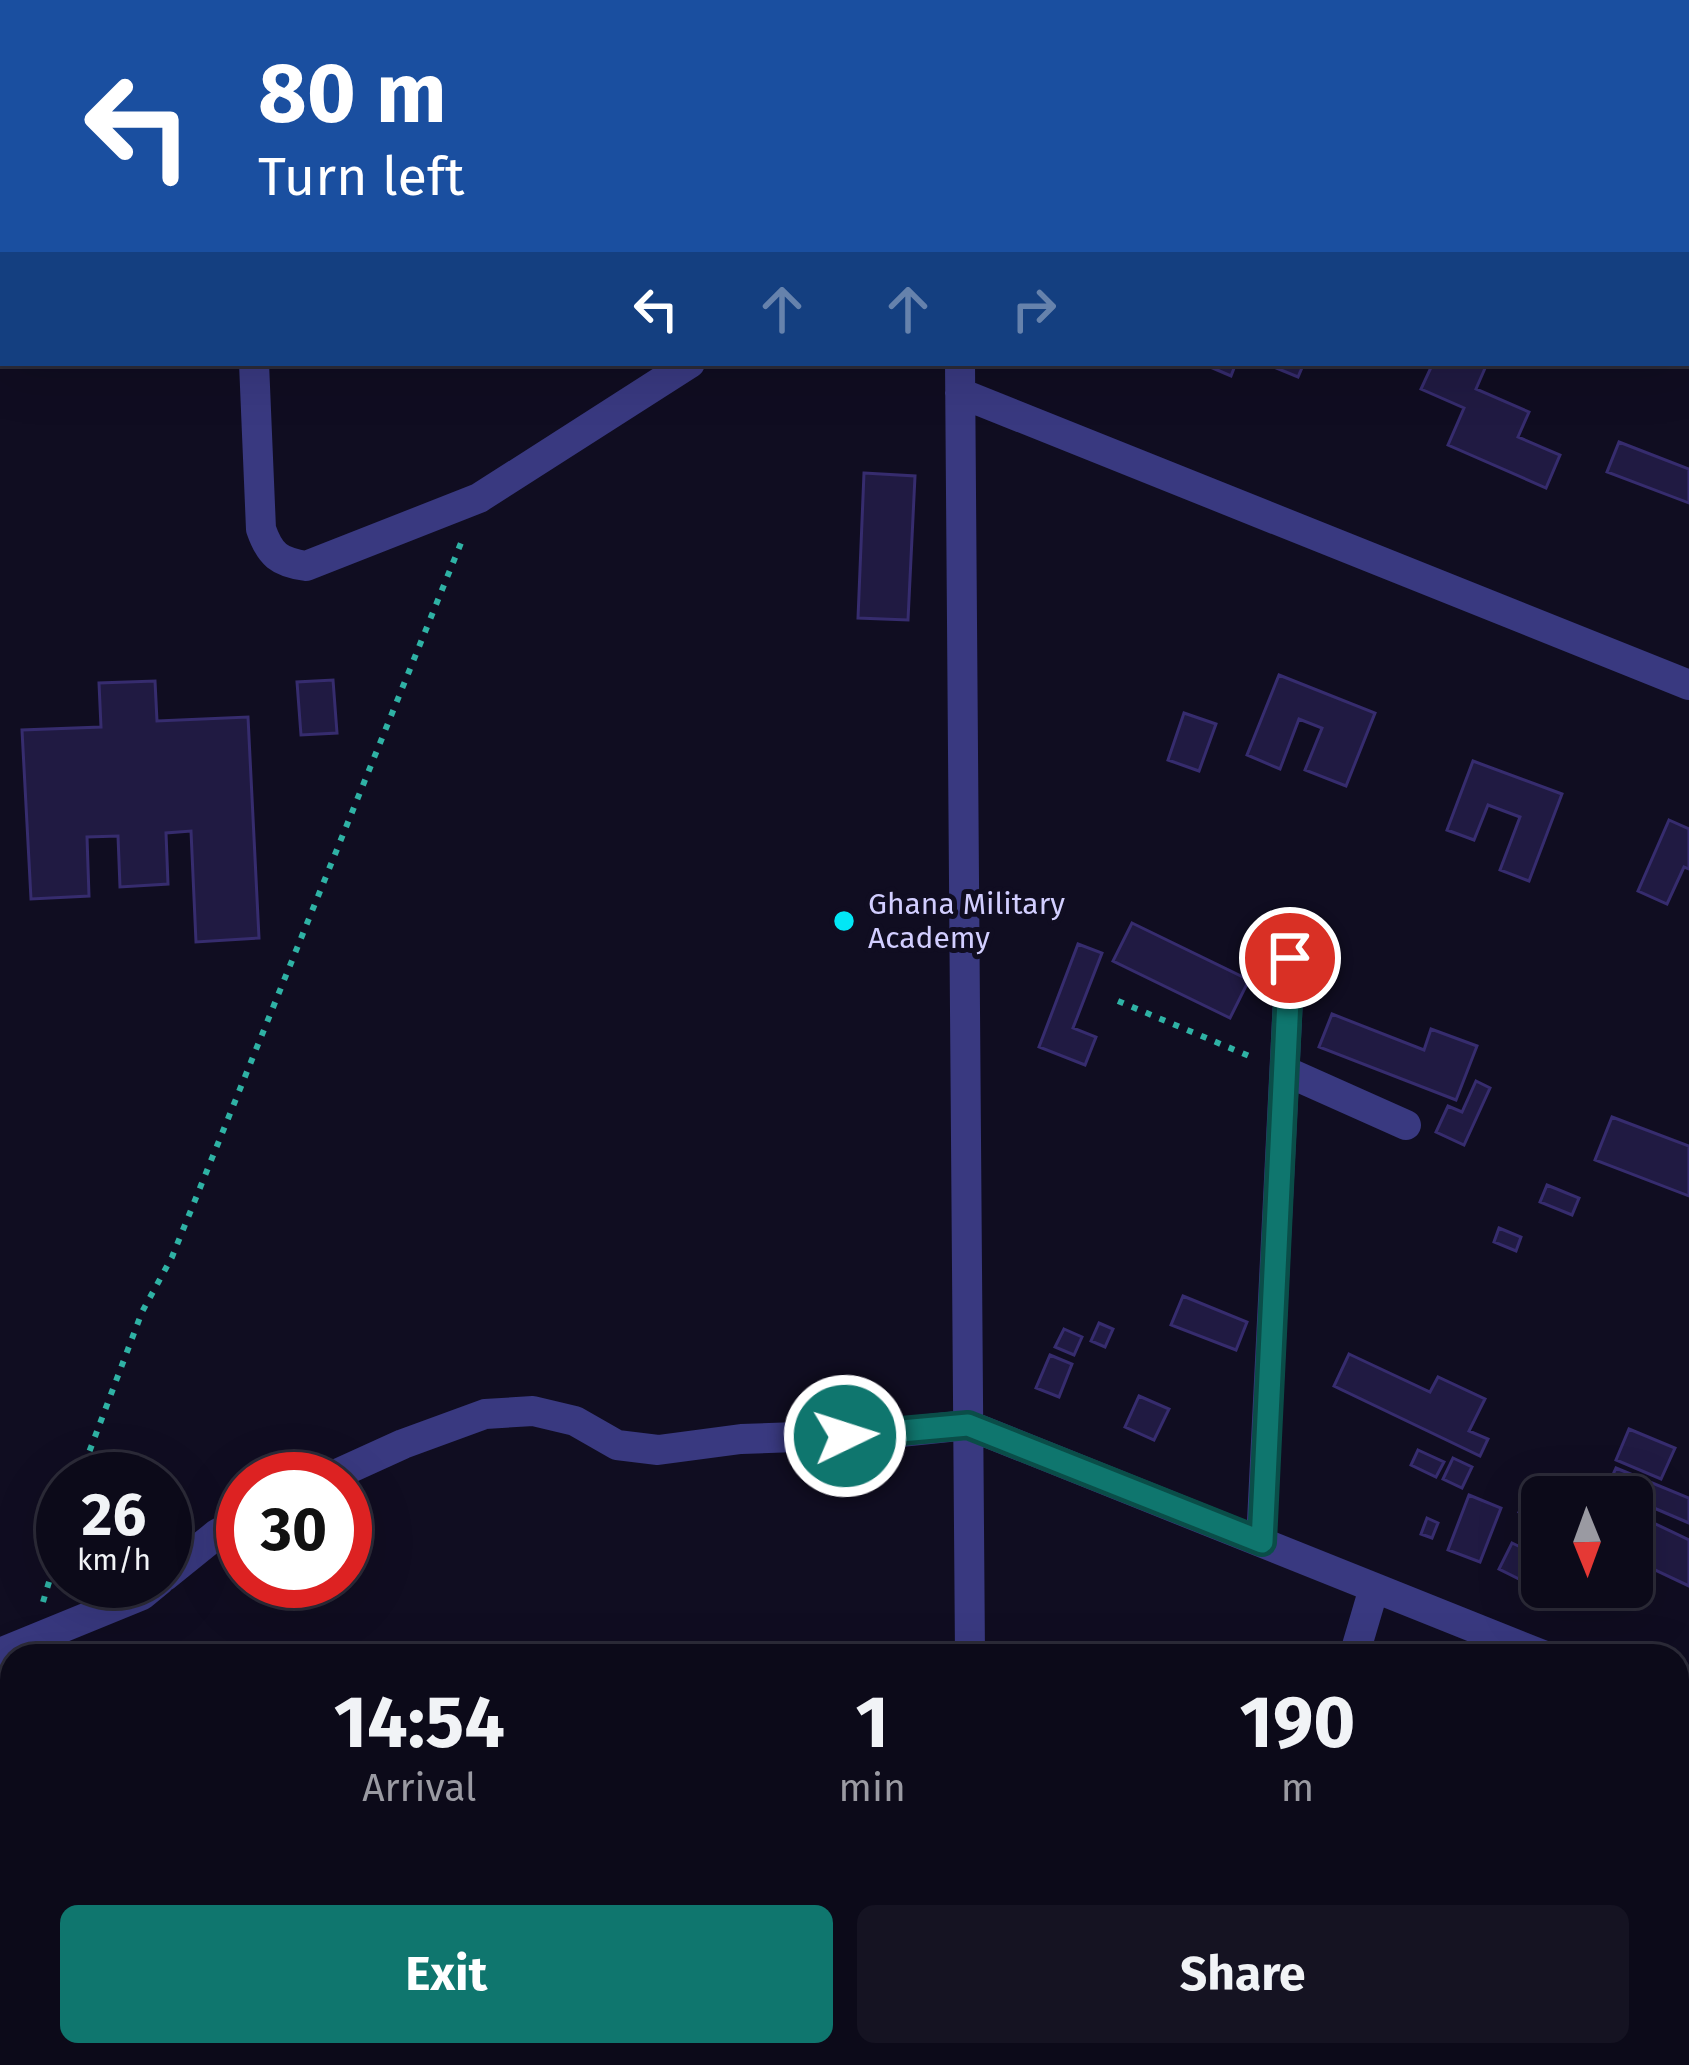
<!DOCTYPE html>
<html lang="en">
<head>
<meta charset="utf-8">
<style>
  body { margin:0; font-family:"Fira Sans",sans-serif; background:#151322; color:#f1f3f6; height:100vh; display:flex; flex-direction:column; font-size:45px; white-space:nowrap }
  * { box-sizing:border-box; margin:0 }
  p { font-size:39px; color:#9a9aa2 }
  .icon { flex:none; width:66px; height:66px; fill:none; stroke:currentColor; stroke-width:2; stroke-linecap:round; stroke-linejoin:round }
  .map { position:relative; flex:1; overflow:hidden }
  .details { position:absolute; left:0px; top:1644px; width:1689px; height:423px; display:flex; flex-direction:column; background:#0c0a19; border-radius:36px 36px 0 0; box-shadow:0 12px 48px #0002,0 0 0 3px #2c2b38 }
  .details>* { flex:none }
  .top-card { position:absolute; left:0px; top:0px; width:1689px; height:366px; box-shadow:0 12px 48px #0002,0 0 0 3px #2c2b38; background:#1a4fa0; color:#fff; overflow:hidden }
  .needle { width:78px; rotate:179deg }
  .controls { position:absolute; left:1521px; top:1476px; display:grid; gap:24px }
  .controls a { display:grid; place-items:center; width:132px; height:132px; border-radius:18px; background:#0c0a19; box-shadow:0 12px 48px #0002,0 0 0 3px #2c2b38; font-size:60px }
  .speed { position:absolute; left:36px; top:1452px; display:flex; gap:24px; font-size:60px; font-weight:700; text-align:center }
  .speed>* { display:grid; place-content:center; width:156px; height:156px; border-radius:50%; background:#0c0a19; box-shadow:0 12px 48px #0002,0 0 0 3px #2c2b38; line-height:1 }
  .speed small { font-size:30px; font-weight:400 }
  .speed .limit { border:18px solid #d22; background:#fff; color:#111 }
  .pin { position:absolute; display:grid; place-items:center; width:102px; height:102px; color:#fff; margin:-51px; border:6px solid #fff; border-radius:50%; box-shadow:0 3px 12px #0007 }
  .me { position:absolute; width:132px; margin:-66px; rotate:86deg; stroke-linejoin:round; filter:drop-shadow(0 0 9px #0008) }
  .turn { display:flex; align-items:center; gap:42px; height:252px; padding:0 60px; font-size:54px }
  .turn .icon { width:156px; height:156px; stroke-width:2.5 }
  .turn b { display:block; font-size:84px; line-height:102px }
  .lanes { display:flex; align-items:center; height:114px; padding:0 60px; background:#0003; justify-content:center; gap:60px; direction:ltr }
  .lanes .off { opacity:.35 }
  .eta { display:flex; justify-content:space-evenly; align-items:center; height:204px; text-align:center }
  .eta b { font-size:72px; font-weight:700; line-height:84px }
  .primary-button { display:flex; gap:24px; margin-top:auto; padding:24px 60px }
  .primary-button a { flex:1; height:138px; border-radius:18px; background:#0f766e; color:#fff; font-size:48px; font-weight:700; line-height:138px; text-align:center }
  .primary-button a+a { background:#151322; color:#f1f3f6 }
  .map>svg:first-child { display:block }
  .building { fill:#201a42; stroke:#362c6e; stroke-width:3 }
  .lines { fill:none; stroke-linecap:round; stroke-linejoin:round }
  .path { stroke:#2fb2a5; stroke-width:6; stroke-dasharray:6 9; stroke-linecap:butt }
  .street { stroke:#393980; stroke-width:30 }
  .route-casing { stroke:#0a4d48; stroke-width:30 }
  .route { stroke:#0f766e; stroke-width:21 }
  .poi-dot { fill:#02e7f6; stroke:#100d21; stroke-width:4.5 }
  .labels { text-anchor:middle; stroke-width:10; stroke-linejoin:round; paint-order:stroke }
  .poi-label { font-size:30px; fill:#d2ceff; stroke:#100d21; text-anchor:start }
</style>
</head>
<body>
<div class="map">
<svg width="1689" height="2065" viewBox="0 0 1689 2065">
  <rect width="100%" height="100%" fill="#100d21"/>
  <!-- building -->
  <path class="building" d="M768 0H824V3H768Z
    M1686 151H1689V223H1686Z
    M1201 363H1236L1231 376Z
    M1278 363H1304L1298 377 1276 368Z
    M1433 363 1486 366 1476 389 1529 412 1518 437 1560 455 1546 488 1448 445 1464 408 1421 389Z
    M1619 442 1689 469V503L1607 472Z
    M864 473 915 476 908 620 858 618Z
    M1279 675 1375 713 1346 786 1305 770 1322 728 1299 719 1280 769 1247 755Z
    M333 680 337 733 301 735 297 682Z
    M155 681 157 721 248 717 259 938 196 942 191 831 166 833 168 884 120 887 118 836 87 837 89 896 31 899 22 730 101 727 99 683Z
    M1184 713 1216 724 1199 771 1168 760Z
    M1473 761 1562 794 1529 881 1500 870 1520 817 1488 805 1474 840 1447 830Z
    M1669 820 1689 829V869L1684 867 1667 904 1638 891Z
    M1132 923 1249 980 1230 1018 1113 961Z
    M1078 944 1102 953 1073 1028 1096 1037 1085 1065 1039 1047Z
    M1332 1014 1424 1050 1431 1029 1477 1046 1456 1100 1319 1047Z
    M1476 1081 1490 1088 1464 1145 1436 1132 1448 1106 1462 1112Z
    M1612 1117 1689 1146V1196L1595 1160Z
    M1547 1185 1579 1198 1572 1215 1540 1202Z
    M1499 1228 1521 1237 1516 1251 1494 1242Z
    M1183 1296 1247 1322 1236 1350 1171 1325Z
    M1099 1323 1113 1329 1105 1347 1091 1341Z
    M1064 1329 1082 1337 1074 1355 1055 1347Z
    M1349 1354 1430 1392 1438 1377 1485 1399 1469 1431 1488 1439 1480 1456 1334 1386Z
    M1050 1355 1072 1364 1059 1397 1036 1388Z
    M1139 1396 1169 1409 1154 1440 1125 1427Z
    M1629 1429 1675 1448 1661 1479 1616 1460Z
    M1418 1450 1444 1462 1436 1477 1411 1465Z
    M1453 1458 1472 1467 1462 1488 1443 1479Z
    M1616 1468 1689 1498V1523L1607 1488Z
    M1581 1479 1595 1496 1566 1497 1564 1494Z
    M1469 1495 1501 1508 1480 1562 1448 1550Z
    M1525 1500 1542 1509 1540 1523 1519 1512Z
    M1639 1516 1689 1540V1586L1632 1559V1531Z
    M1427 1518 1438 1523 1432 1538 1421 1534Z
    M1531 1523 1542 1528V1548L1522 1538Z
    M1512 1543 1533 1553 1519 1579 1499 1569Z
    M1677 1919 1689 1924V1958L1677 1953Z
    M1149 2055H1159L1186 2065H1146Z"/>
  <g class="lines">
    <!-- path -->
    <path class="path" d="M1118 1001 1254 1058
      M79 1479 142 1312 172 1257 463 538
      M43 1602 63 1535"/>
    <!-- street -->
    <path class="street" d="M961 0V3
      M1686 55H1689
      M0 92 3 93
      M254 363 261 529C270 555 279 562 306 566L479 498 690 363
      M960 363 970 1656
      M960 393 1689 685
      M1285 1071 1406 1125
      M326 1479 403 1444 485 1414 533 1411 575 1421 617 1445 658 1450 741 1439 881 1434 968 1425 1545 1656
      M1261 1542 1290 958
      M165 1576 217 1534 243 1520
      M0 1653 142 1595 159 1581
      M1354 1656 1374 1588
      M1677 1709 1689 1714
      M1325 2055 1326 2065
      M970 2065 971 2055"/>
  </g>
  <g class="lines">
    <!-- route casing -->
    <g class="route-casing">
      <path id="route" d="M845 1436 968 1425 1262 1542 1290 958"/>
    </g>
    <!-- route -->
    <use href="#route" class="route"/>
  </g>
  <!-- markers -->
  <circle class="poi-dot" cx="844" cy="921" r="12"/>
  <g class="labels">
    <!-- poi labels -->
    <g class="poi-label">
      <text x="868" y="914">Ghana Military<tspan x="868" dy="34">Academy</tspan></text>
    </g>
  </g>
</svg>
<div class="controls">
<a><svg class="needle" viewBox="-14 -14 28 28"><path d="M0-13l5 13h-10z" fill="#e53935"/><path d="M0 13l5-13h-10z" fill="#9a9aa2"/></svg></a>
</div>
<div class="speed"><div>26<small>km/h</small></div><div class="limit">30</div></div>
<div class="pin" style="left:1290px;top:958px;background:#d93025"><svg class="icon" aria-label="arrive" viewBox="0 0 24 24"><path d="M6 21V4h12l-3 4 3 4H6"/></svg></div>
<svg class="me" style="left:845px;top:1436px" viewBox="-20 -20 40 40"><circle r="17" fill="#0f766e" stroke="#fff" stroke-width="3"/><path d="M0-11L8 9 0 5-8 9z" fill="#fff"/></svg>
<div class="top-card">
<div class="turn"><svg class="icon" aria-label="left" viewBox="0 0 24 24"><path d="M17 20v-9H6M10 6l-5 5 5 5"/></svg><div><b>80 m</b>Turn left</div></div>
<div class="lanes"><svg class="icon" aria-label="left" viewBox="0 0 24 24"><path d="M17 20v-9H6M10 6l-5 5 5 5"/></svg><svg class="icon off" aria-label="ahead" viewBox="0 0 24 24"><path d="M12 20V5M6 11l6-6 6 6"/></svg><svg class="icon off" aria-label="ahead" viewBox="0 0 24 24"><path d="M12 20V5M6 11l6-6 6 6"/></svg><svg class="icon off" aria-label="right" viewBox="0 0 24 24"><path d="M7 20v-9h11M14 6l5 5-5 5"/></svg></div>
</div>
<section class="details">
<div class="eta">
<div><b>14:54</b><p>Arrival</p></div>
<div><b>1</b><p>min</p></div>
<div><b>190</b><p>m</p></div>
</div>
<div class="primary-button"><a>Exit</a><a>Share</a></div>
</section>
</div>
</body>
</html>
